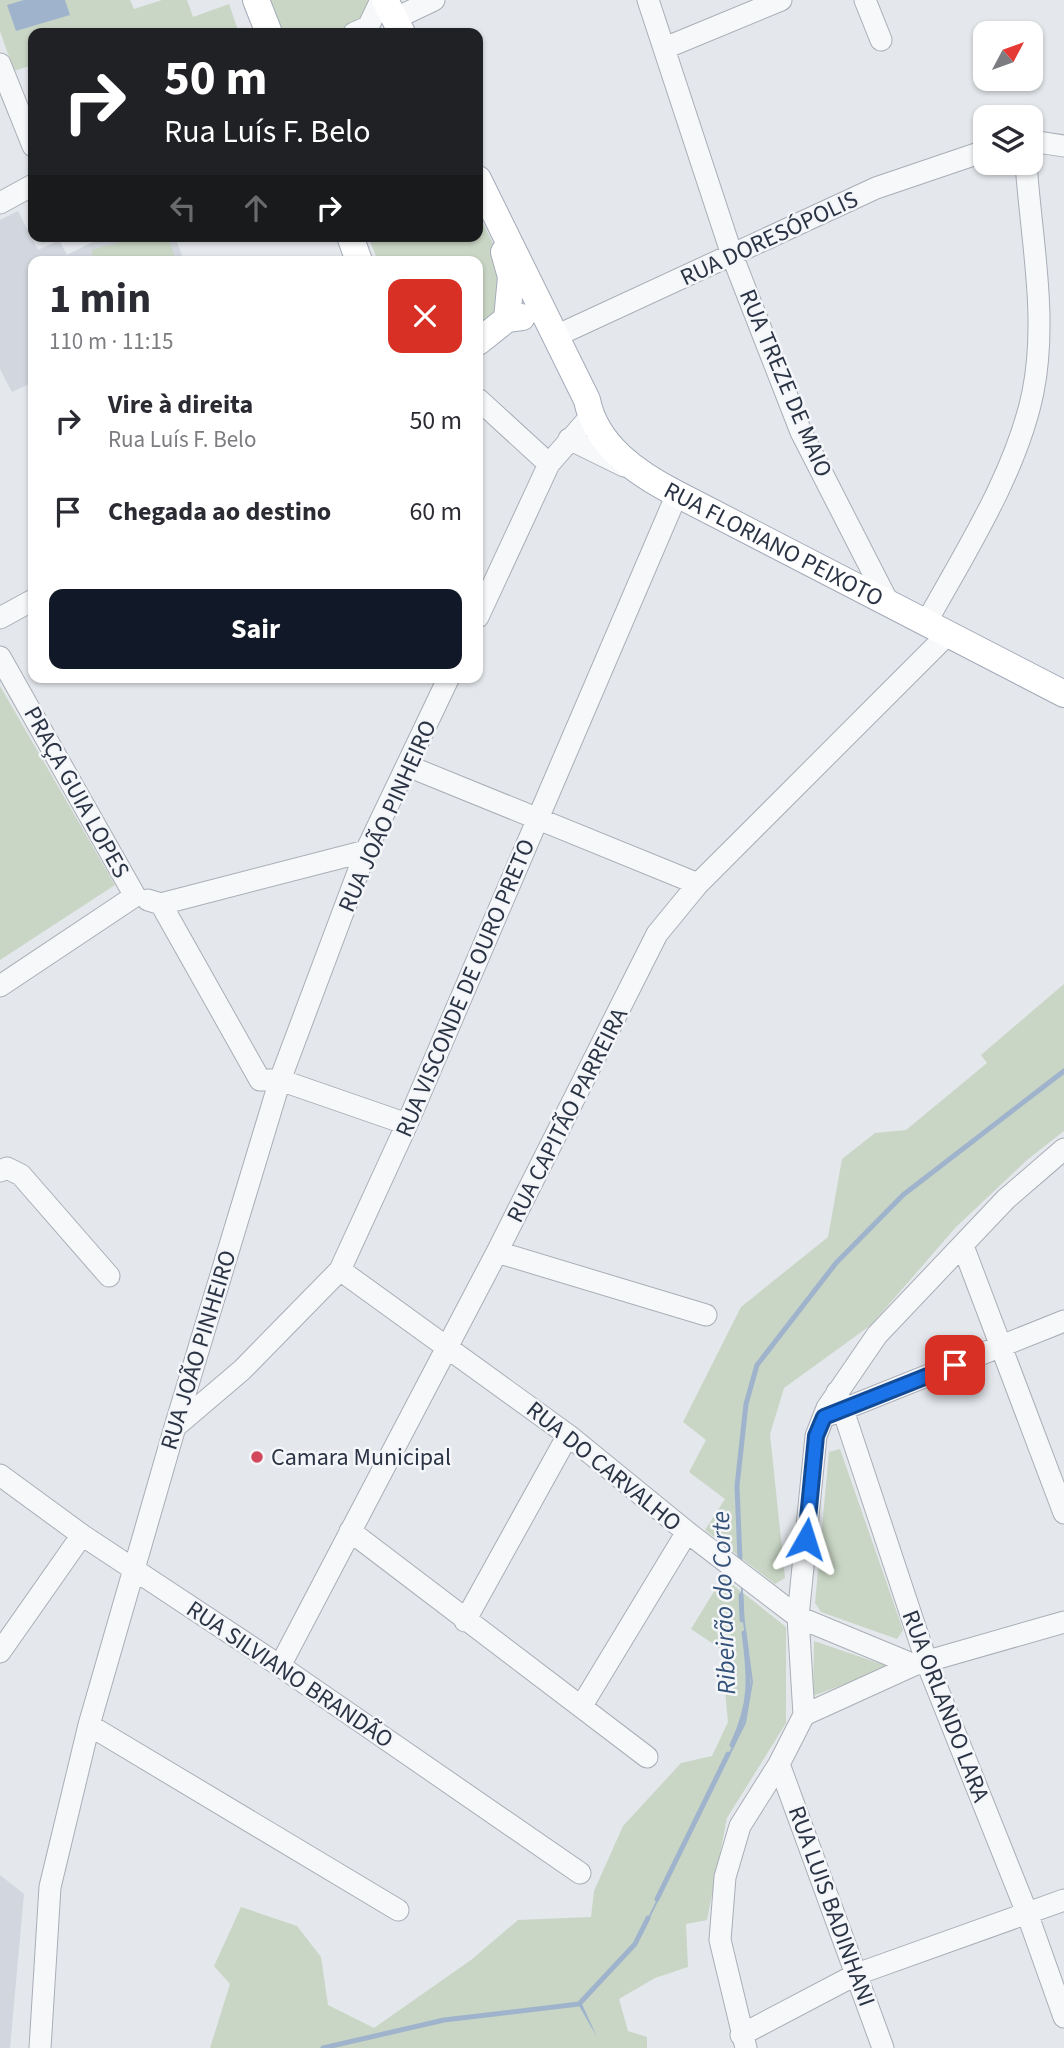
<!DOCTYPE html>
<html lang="pt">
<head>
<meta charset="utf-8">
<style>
  body { margin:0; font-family:"Source Sans 3",sans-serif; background:#f2f2f3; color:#2b2b33; height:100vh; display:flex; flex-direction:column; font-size:26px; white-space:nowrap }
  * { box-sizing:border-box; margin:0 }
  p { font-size:23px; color:#7c7c81 }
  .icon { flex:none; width:38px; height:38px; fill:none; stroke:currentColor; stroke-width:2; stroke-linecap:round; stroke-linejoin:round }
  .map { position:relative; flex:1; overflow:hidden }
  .sheet { position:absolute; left:28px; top:256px; width:455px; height:427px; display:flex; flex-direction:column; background:#fff; border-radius:14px; box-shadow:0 2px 5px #0004 }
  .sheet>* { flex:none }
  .top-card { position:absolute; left:28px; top:28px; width:455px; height:214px; border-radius:14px; box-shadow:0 2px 5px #0004; background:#202124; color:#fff; overflow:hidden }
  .needle { width:46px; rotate:49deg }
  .tools { position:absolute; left:973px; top:21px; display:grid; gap:14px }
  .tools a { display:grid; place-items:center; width:70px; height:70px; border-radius:14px; background:#fff; box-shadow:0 2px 5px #0004; font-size:35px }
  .pin { position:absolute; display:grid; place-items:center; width:60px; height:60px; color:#fff; margin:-30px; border-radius:14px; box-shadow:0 4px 10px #0006 }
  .me { position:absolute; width:77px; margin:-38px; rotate:6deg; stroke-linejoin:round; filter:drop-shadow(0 0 5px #0008) }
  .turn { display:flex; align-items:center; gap:24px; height:147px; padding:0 21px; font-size:32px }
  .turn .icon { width:91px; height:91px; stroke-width:2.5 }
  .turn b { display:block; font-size:49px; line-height:60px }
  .lanes { display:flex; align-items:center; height:66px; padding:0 21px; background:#0003; justify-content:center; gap:35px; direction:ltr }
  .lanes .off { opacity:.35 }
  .round { display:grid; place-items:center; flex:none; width:74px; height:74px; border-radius:14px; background:#f2f2f3 }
  .headline { display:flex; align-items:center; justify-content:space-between; height:119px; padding:0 21px }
  h1 { font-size:42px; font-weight:700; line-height:52px }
  .action { display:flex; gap:14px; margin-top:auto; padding:14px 21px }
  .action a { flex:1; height:80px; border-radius:14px; background:#111827; color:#fff; font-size:28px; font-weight:700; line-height:80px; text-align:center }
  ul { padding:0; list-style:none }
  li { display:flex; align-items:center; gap:21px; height:91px; padding:0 21px }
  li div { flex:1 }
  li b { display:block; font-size:26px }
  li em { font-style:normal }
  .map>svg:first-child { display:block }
  .built { fill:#d2d6de }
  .green { fill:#c9d6c5 }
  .water { fill:#9fb4cc }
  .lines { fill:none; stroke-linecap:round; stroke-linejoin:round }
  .stream { stroke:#9fb4cc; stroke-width:5 }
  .minor-casing { stroke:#a9aeb7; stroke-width:23 }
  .major-casing { stroke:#a3abb8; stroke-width:28 }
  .minor { stroke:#f7f8fa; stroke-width:21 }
  .major { stroke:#fff; stroke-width:26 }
  .route-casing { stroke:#114b97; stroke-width:18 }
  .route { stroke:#1a73e8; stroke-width:12 }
  .poi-dot { fill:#d1495b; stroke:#f4f6f9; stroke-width:2.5 }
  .labels { text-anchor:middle; stroke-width:5; stroke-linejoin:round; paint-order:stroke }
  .street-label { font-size:24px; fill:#2b3445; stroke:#f4f6f9 }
  .poi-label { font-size:24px; fill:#2b3445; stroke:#f4f6f9; text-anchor:start }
  .water-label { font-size:26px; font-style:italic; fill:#34527a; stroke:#f4f6f9 }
</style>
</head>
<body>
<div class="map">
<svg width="1064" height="2048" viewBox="0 0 1064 2048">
  <rect width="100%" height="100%" fill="#e4e7ec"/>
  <!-- built -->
  <path class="built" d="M18 211 38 250 59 240 67 255 104 236H175L184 261H33V382L12 392 0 369V220Z
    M0 1875 24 1894 10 2048H0Z"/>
  <!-- green -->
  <path class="green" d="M0 0H130L134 9 162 0H187L193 17 229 4 239 33H33V65L14 71 0 31Z
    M268 0H371L361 21 336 33H281Z
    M478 213 505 268 500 311 478 331V261H378L368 236H478Z
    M141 236H168L176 261H94L91 250Z
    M0 686 115 885 0 960Z
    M1064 984V1131L1027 1160 956 1227 871 1325 784 1388 770 1434 785 1578 775 1584 705 1530 725 1499 689 1472 706 1440 683 1422 741 1307 828 1237 842 1159 875 1133 906 1130 987 1063 981 1055Z
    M840 1449 903 1630 897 1639 821 1612 815 1603 829 1452Z
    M723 1577 786 1627V1723L727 1818 707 1920 686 1924 688 1967 655 1978 619 1999 628 2031 647 2037V2048H210L230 1984 214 1966 241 1907 297 1926 321 1957 328 2005 374 2028 471 1960 518 1920 591 1917 594 1891 623 1826 681 1763 712 1756 728 1722 721 1649 691 1629Z
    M814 1641 890 1667 813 1696Z"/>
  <!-- water -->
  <path class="water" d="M24 0H65L70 15 16 31 7 5Z
    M1064 1071 903 1195 836 1263 758 1365 747 1405 738 1487 744 1615 753 1682 746 1723 637 1944 582 2004 597 2037 609 2048 597 2037 578 2004 444 2020 323 2048 444 2020 579 2004 635 1944 744 1722 751 1682 742 1615 737 1486 746 1404 757 1365 836 1263 903 1195Z"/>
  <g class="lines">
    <!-- stream -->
    <path class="stream" d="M740 1560 737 1486 746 1404 757 1365 836 1263 903 1195 1064 1071
      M741 1595 742 1620
      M732 1745C752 1704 750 1677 744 1633
      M657 1899 728 1754
      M323 2048 444 2020 579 2004 635 1944 648 1918"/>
    <!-- minor casing -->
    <g class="minor-casing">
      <path id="minor" d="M648 0 732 255 801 432 887 600
        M865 0 881 40
        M394 19 434 0
        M354 33 368 27 381 0
        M665 48 781 0
        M0 64 33 146
        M1031 141 1064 146
        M0 203 33 185
        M556 336 876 188 985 151
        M478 399 549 464
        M569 439 624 466
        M478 617 549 464 590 417
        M0 618 33 600
        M927 621C966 551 1017 471 1033 392 1048 317 1031 238 1026 163
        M0 657 135 896
        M408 766 698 884
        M148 900 161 904 366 851
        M161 904 260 1080H280L407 1124
        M0 986 135 896
        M0 1171 7 1168 21 1175 109 1276
        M963 1246 1064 1513
        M497 1252 706 1315
        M340 1270 568 1435 687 1532 798 1617 914 1665
        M837 1392 927 1663 1027 1913 1064 2017
        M829 1415 1064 1321
        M175 1427 242 1370 340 1270 407 1124 677 494
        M0 1475 82 1535 280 1666 580 1873
        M350 1531 647 1757
        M465 1621 568 1435
        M0 1652 82 1535
        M280 1666 497 1252 657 934 698 884 949 633
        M581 1707 687 1532
        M804 1715 914 1665 1064 1622
        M89 1725 398 1910
        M779 1764 883 2048
        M741 2035 857 1974 1064 1900
        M40 2048 50 1887 89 1725 175 1427 280 1080 366 851 449 677
        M746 2048 720 1940 725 1877 740 1826 779 1764 804 1715 798 1617 816 1436 827 1408 877 1335 1006 1199 1064 1149"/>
    </g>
    <!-- major casing -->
    <g class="major-casing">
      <g id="major">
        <path d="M256 0 269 33"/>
        <path d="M385 0 402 33"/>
        <path id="s1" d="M478 179 587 400C596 446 638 474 677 494L1064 694"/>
        <path d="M350 236 359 261"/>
        <path d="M504 252 511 277 507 319"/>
        <path d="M478 342 507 319 522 317"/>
      </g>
    </g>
    <!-- minor -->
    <use href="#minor" class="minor"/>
    <!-- major -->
    <use href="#major" class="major"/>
  </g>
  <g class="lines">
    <!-- route casing -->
    <g class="route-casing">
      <path id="route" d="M806 1539 816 1436 824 1417 955 1365"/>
    </g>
    <!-- route -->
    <use href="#route" class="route"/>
  </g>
  <!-- markers -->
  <circle class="poi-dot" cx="257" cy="1457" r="7"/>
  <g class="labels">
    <!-- street labels -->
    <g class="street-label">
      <text transform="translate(769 238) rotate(-25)" y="8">RUA DORESÓPOLIS</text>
      <text transform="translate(786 383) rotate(67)" y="8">RUA TREZE DE MAIO</text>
      <text dy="8" stroke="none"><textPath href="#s1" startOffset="490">RUA FLORIANO PEIXOTO</textPath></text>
      <text transform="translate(77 792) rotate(61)" y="8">PRAÇA GUIA LOPES</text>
      <text transform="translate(387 816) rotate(-66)" y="8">RUA JOÃO PINHEIRO</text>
      <text transform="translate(465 988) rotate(-67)" y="8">RUA VISCONDE DE OURO PRETO</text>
      <text transform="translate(567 1115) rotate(-63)" y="8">RUA CAPITÃO PARREIRA</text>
      <text transform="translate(198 1350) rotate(-73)" y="8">RUA JOÃO PINHEIRO</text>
      <text transform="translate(604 1466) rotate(39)" y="8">RUA DO CARVALHO</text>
      <text transform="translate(290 1674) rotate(34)" y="8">RUA SILVIANO BRANDÃO</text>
      <text transform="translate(946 1706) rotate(69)" y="8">RUA ORLANDO LARA</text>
      <text transform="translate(832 1906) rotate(70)" y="8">RUA LUIS BADINHANI</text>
    </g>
    <!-- poi labels -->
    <g class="poi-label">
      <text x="271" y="1465">Camara Municipal</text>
    </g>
    <!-- water labels -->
    <g class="water-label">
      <text transform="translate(723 1603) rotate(-92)" y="9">Ribeirão do Corte</text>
    </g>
  </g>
</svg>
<div class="tools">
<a><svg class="needle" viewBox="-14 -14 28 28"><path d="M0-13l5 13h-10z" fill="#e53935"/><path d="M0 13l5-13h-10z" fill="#7c7c81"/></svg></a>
<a><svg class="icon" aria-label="layers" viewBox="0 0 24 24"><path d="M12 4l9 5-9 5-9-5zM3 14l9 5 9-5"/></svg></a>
</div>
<div class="pin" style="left:955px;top:1365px;background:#d93025"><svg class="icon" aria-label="arrive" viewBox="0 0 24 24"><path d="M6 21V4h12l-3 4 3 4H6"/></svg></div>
<svg class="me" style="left:806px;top:1539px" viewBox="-20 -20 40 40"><path d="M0-17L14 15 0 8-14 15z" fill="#1a73e8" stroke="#fff" stroke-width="4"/></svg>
<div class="top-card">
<div class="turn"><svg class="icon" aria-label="right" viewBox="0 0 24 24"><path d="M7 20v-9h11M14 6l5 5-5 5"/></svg><div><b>50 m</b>Rua Luís F. Belo</div></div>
<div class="lanes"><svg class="icon off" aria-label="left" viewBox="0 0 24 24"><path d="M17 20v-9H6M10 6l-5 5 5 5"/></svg><svg class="icon off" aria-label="ahead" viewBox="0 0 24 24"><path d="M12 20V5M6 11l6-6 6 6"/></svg><svg class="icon" aria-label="right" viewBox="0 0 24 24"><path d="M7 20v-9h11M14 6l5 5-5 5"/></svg></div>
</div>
<section class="sheet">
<div class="headline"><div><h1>1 min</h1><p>110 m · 11:15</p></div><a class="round" style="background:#d93025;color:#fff"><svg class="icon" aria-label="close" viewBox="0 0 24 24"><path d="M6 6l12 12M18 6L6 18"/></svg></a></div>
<ul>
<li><svg class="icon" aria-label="right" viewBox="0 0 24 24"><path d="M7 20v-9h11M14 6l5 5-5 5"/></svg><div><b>Vire à direita</b><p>Rua Luís F. Belo</p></div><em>50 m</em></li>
<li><svg class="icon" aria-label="arrive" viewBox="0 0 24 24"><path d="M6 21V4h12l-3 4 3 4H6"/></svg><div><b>Chegada ao destino</b></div><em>60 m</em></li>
</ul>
<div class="action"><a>Sair</a></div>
</section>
</div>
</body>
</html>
